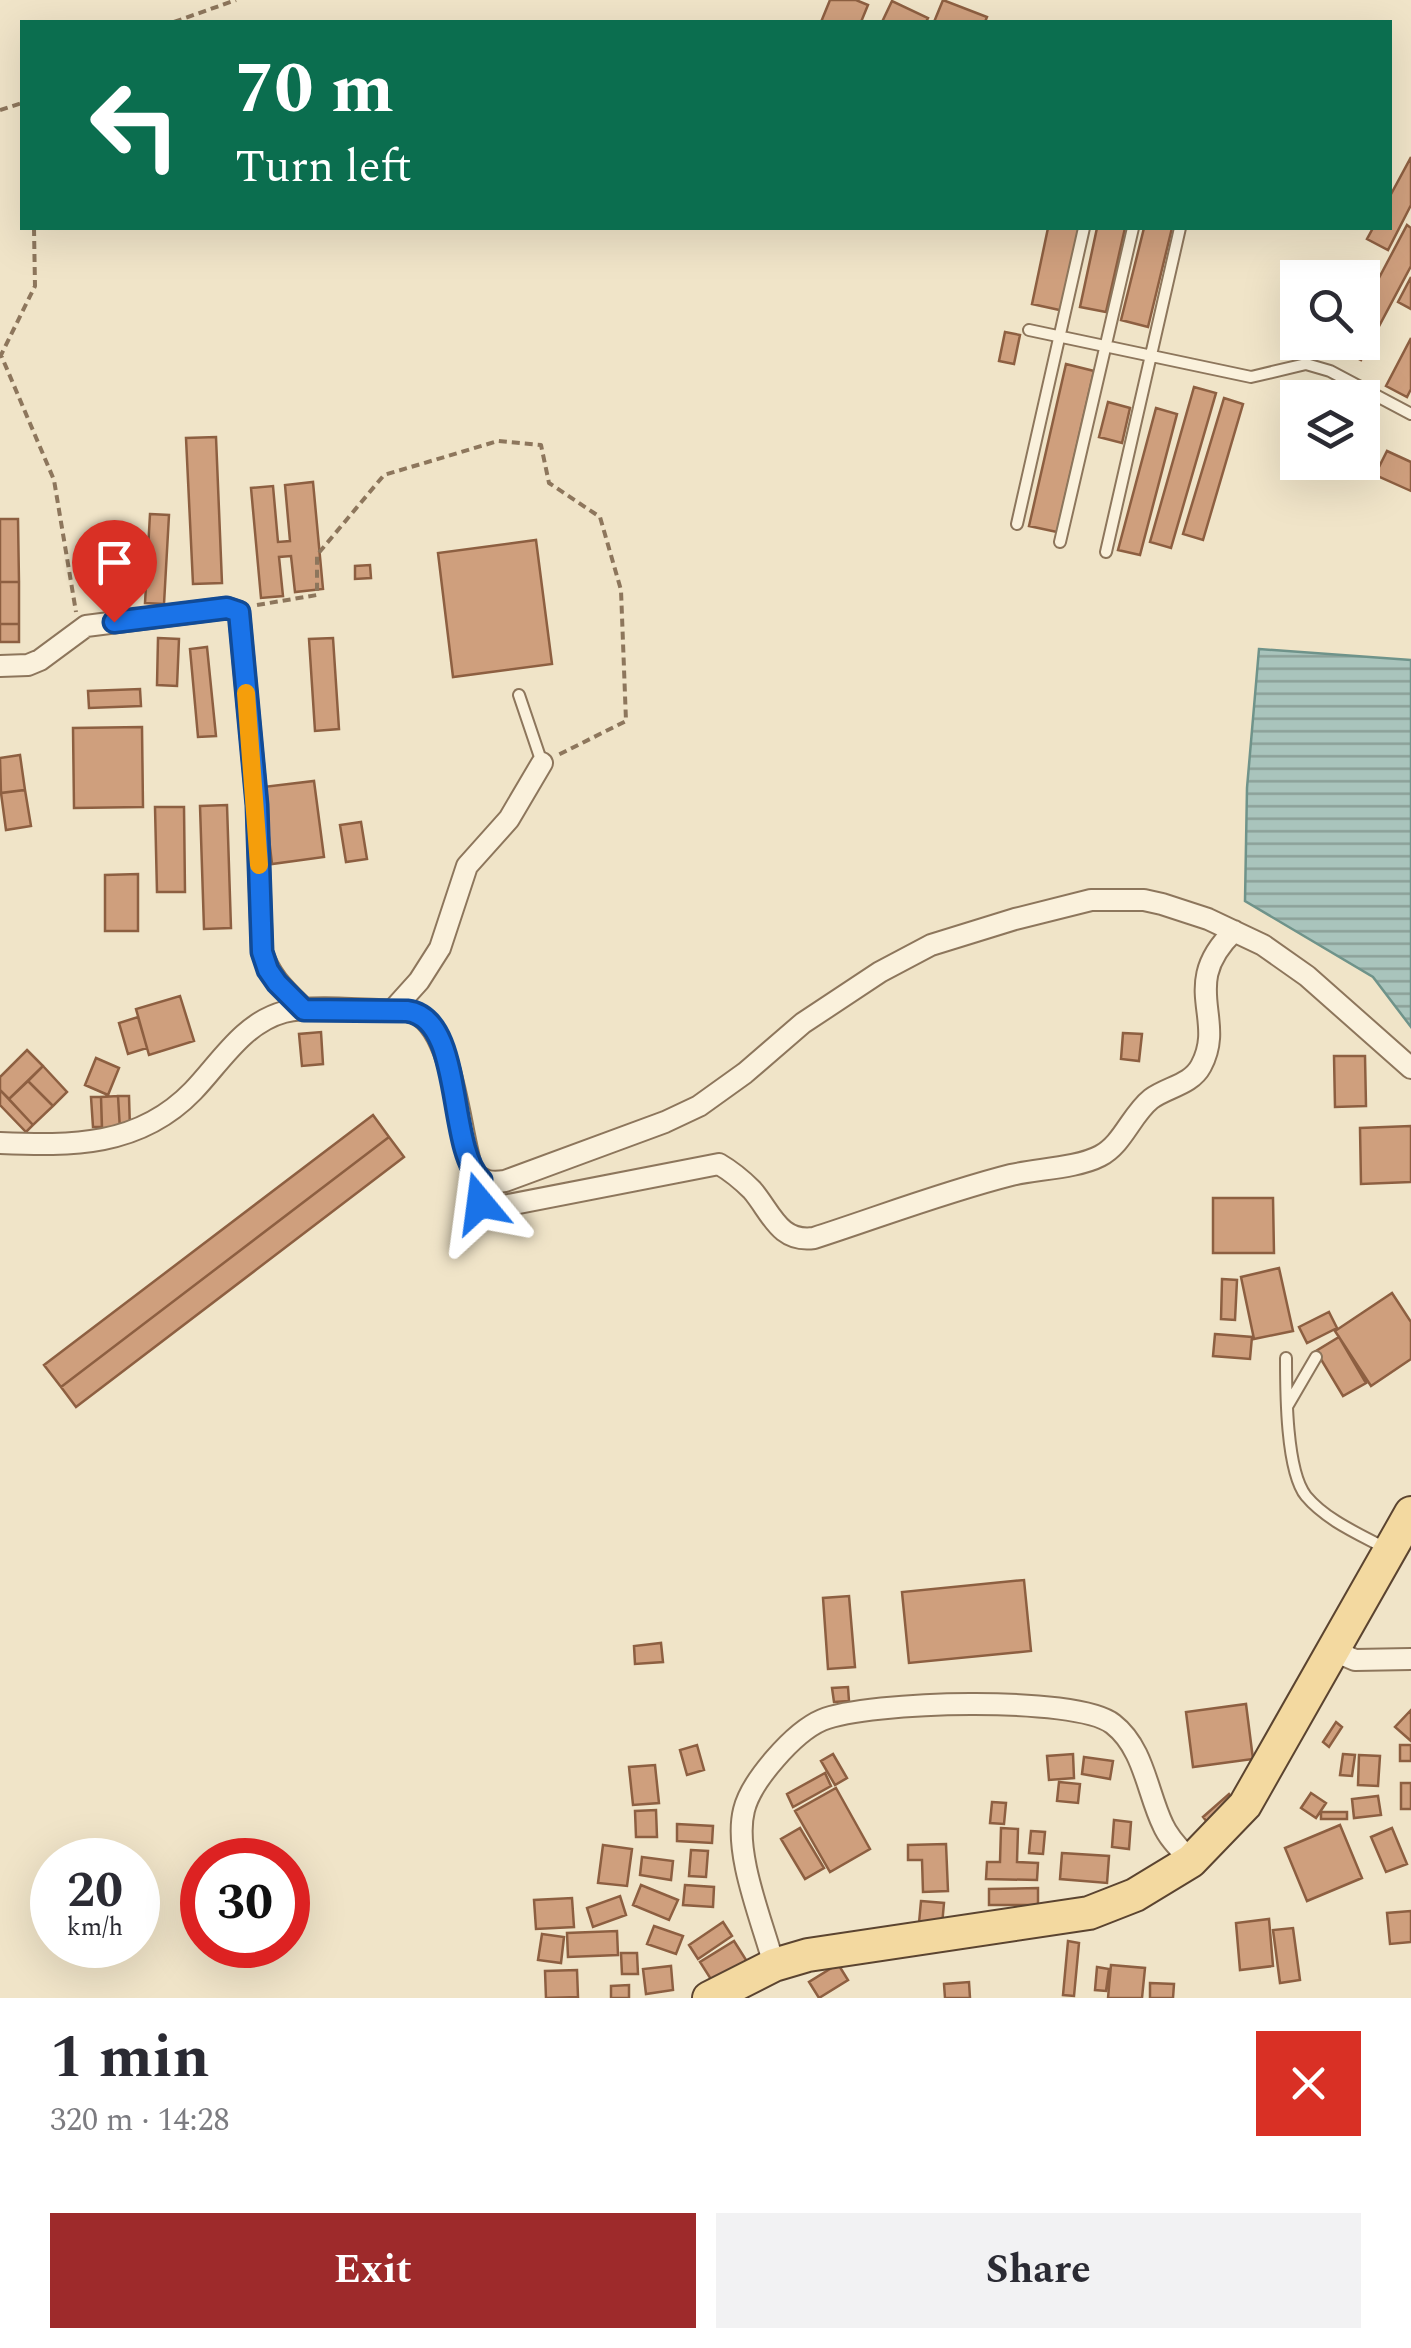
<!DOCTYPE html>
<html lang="en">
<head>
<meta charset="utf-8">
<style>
  body { margin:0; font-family:Spectral,serif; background:#f2f2f3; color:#2b2b33; height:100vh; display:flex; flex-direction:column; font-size:38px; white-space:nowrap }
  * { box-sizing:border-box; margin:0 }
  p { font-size:32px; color:#7c7c81 }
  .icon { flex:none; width:55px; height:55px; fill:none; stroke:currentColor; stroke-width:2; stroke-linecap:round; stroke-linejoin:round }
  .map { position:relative; height:1998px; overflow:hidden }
  .details { display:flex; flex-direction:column; background:#fff; flex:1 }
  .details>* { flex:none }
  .banner { position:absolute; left:20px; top:20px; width:1372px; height:210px; border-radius:0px; box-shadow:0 10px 40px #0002; background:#0b6e4f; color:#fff; overflow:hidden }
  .buttons { position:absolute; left:1280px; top:260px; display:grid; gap:20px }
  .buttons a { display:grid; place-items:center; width:100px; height:100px; border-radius:0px; background:#fff; box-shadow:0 10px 40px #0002; font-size:50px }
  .speed { position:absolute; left:30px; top:1838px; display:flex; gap:20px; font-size:50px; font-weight:700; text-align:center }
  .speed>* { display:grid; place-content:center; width:130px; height:130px; border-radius:50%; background:#fff; box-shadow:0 10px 40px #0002; line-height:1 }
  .speed small { font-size:25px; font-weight:400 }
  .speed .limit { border:15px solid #d22; background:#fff; color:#111 }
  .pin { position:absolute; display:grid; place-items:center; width:85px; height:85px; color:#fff; margin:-102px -42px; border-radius:50% 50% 50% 0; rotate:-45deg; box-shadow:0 0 10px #0007 }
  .pin .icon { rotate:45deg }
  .me { position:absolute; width:110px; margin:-55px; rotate:344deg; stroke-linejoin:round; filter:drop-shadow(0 0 8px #0008) }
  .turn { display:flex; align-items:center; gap:35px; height:210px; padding:0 50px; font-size:45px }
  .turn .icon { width:130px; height:130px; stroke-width:2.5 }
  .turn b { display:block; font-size:70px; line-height:85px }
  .round { display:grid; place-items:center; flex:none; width:105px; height:105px; border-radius:0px; background:#f2f2f3 }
  .headline { display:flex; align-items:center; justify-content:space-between; height:170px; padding:0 50px }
  h1 { font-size:60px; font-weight:700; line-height:75px }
  .action { display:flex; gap:20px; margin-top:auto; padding:20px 50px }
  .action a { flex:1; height:115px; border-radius:0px; background:#9e2a2b; color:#fff; font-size:40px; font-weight:700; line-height:115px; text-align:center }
  .action a+a { background:#f2f2f3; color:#2b2b33 }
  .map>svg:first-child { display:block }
  .water { fill:url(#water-rules); stroke:#6f938a; stroke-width:2.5 }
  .building { fill:#cf9f7d; stroke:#8d5f41; stroke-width:2.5 }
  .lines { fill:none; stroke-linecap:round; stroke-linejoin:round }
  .lane-casing { stroke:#8d765c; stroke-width:14 }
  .street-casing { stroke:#8d765c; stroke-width:24 }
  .primary-casing { stroke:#5b4430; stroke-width:36 }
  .path { stroke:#8d765c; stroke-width:4; stroke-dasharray:8 5; stroke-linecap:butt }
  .lane { stroke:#faf1dc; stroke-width:10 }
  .street { stroke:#faf1dc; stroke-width:20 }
  .primary { stroke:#f3d9a0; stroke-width:32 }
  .route-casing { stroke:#114b97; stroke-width:25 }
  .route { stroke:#1a73e8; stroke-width:18 }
  .slow { stroke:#f59e0b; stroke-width:18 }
</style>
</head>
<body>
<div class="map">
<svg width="1411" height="1998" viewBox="0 0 1411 1998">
  <defs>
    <pattern id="water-rules" width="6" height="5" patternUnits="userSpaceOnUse" patternTransform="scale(2.5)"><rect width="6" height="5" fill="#a9c4bc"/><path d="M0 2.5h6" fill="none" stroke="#8ba098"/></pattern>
  </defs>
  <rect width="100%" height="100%" fill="#f0e4c8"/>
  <!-- water -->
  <path class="water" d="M1259 649 1411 660V1027L1373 977 1245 901 1247 788Z"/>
  <!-- building -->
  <path class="building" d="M830 0H856L868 5 861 22H821Z
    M943 0 987 17 985 22H934Z
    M892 1 928 18 926 22H882Z
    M1411 157V205L1388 250 1367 239 1373 228H1390V196Z
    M1407 225 1411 228V266L1361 360 1341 350 1345 342H1362V310Z
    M1048 228H1082L1064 311 1032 304Z
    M1097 228H1125L1106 312 1080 307Z
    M1144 228H1172L1148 327 1121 320Z
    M1411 277V309L1398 302Z
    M1005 332 1020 335 1014 364 999 361Z
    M1411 338V389L1407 397 1386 386Z
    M1066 364 1094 371 1057 532 1029 526Z
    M1194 387 1216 393 1171 548 1150 542Z
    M1224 398 1243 404 1203 540 1183 534Z
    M1108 402 1130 408 1122 443 1099 437Z
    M1156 408 1177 414 1140 555 1118 550Z
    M216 437 222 583 193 584 186 438Z
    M1387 451 1411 462V491L1375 475Z
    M313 482 323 589 295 592 291 556 279 557 283 596 261 598 251 488 273 486 278 542 290 541 285 485Z
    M150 514 169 515 164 604 145 603Z
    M0 519H18L19 582H0Z
    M536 540 552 664 453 677 438 553Z
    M370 565 371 578 355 579V566Z
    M0 582H19V624H0Z
    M0 624H19V642H0Z
    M158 638 179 639 177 686 157 685Z
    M333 638 339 729 315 731 309 639Z
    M207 647 216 736 198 737 190 649Z
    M140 689 141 706 89 708 88 691Z
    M142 727 143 807 74 808 73 728Z
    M20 755 25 790 1 793 0 758Z
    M314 781 324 857 272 864 263 787Z
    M25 790 31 826 6 830 1 793Z
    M227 805 231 928 204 929 200 806Z
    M155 807H184L185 892H157Z
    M361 822 367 859 346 862 340 825Z
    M138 874V931H105V875Z
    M180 996 194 1041 149 1055 136 1009Z
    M138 1017 147 1048 128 1054 119 1023Z
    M321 1032 323 1064 302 1066 299 1034Z
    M1123 1033 1142 1034 1139 1061 1121 1059Z
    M27 1050 43 1066 9 1099 0 1090V1077Z
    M1334 1056H1365L1366 1106 1335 1107Z
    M96 1058 119 1068 108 1095 85 1085Z
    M43 1066 67 1092 53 1106 28 1081Z
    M28 1081 53 1106 33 1125 9 1099Z
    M0 1090 33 1125 26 1132 0 1105Z
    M118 1096H129L130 1129 120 1130Z
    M118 1096 120 1130 102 1131 101 1097Z
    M91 1097H101L102 1127H93Z
    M373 1115 389 1137 61 1387 44 1365Z
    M1411 1126V1182L1361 1184 1360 1128Z
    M389 1137 404 1157 76 1407 61 1387Z
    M1213 1198H1273L1274 1253H1213Z
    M1279 1268 1293 1331 1254 1339 1241 1277Z
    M1222 1279 1237 1280 1235 1320 1221 1319Z
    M1392 1293 1411 1322V1359L1371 1386 1335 1331Z
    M1329 1312 1337 1328 1307 1343 1299 1327Z
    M1215 1334 1252 1337 1250 1359 1213 1356Z
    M1339 1337 1366 1383 1343 1396 1316 1351Z
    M1024 1580 1031 1651 909 1663 902 1592Z
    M849 1596 855 1667 828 1669 823 1598Z
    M661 1643 663 1662 635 1664 634 1646Z
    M848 1687 849 1701 834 1702 832 1688Z
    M1246 1704 1253 1759 1193 1767 1186 1712Z
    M1411 1710V1741L1395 1727Z
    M1336 1722 1342 1727 1329 1747 1323 1742Z
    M697 1745 704 1770 687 1775 680 1750Z
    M1400 1745H1411V1761H1400Z
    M833 1754 847 1778 835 1785 821 1761Z
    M1073 1754 1074 1778 1049 1780 1047 1756Z
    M1343 1754 1355 1755 1352 1776 1340 1775Z
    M1359 1755 1380 1756 1378 1786 1358 1785Z
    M1084 1757 1113 1761 1110 1779 1082 1774Z
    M655 1765 659 1803 633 1805 629 1767Z
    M825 1773 831 1786 793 1807 787 1794Z
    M1059 1782 1080 1784 1078 1803 1057 1801Z
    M1401 1783H1411V1809H1401Z
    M836 1788 870 1849 830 1872 795 1811Z
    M1311 1793 1326 1803 1316 1818 1301 1808Z
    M1229 1794 1237 1804 1211 1827 1203 1817Z
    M1378 1796 1381 1815 1354 1818 1352 1799Z
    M992 1802 1006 1803 1004 1824 990 1823Z
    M656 1810 657 1837H636L635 1811Z
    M1321 1812H1347V1819H1321Z
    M1114 1820 1131 1822 1129 1849 1112 1847Z
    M677 1824 713 1826 712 1843 677 1841Z
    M1340 1825 1362 1878 1307 1901 1285 1848Z
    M800 1828 824 1868 805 1879 781 1839Z
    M1001 1828 1018 1829 1017 1862 1038 1863 1037 1880 986 1879 987 1862H1000Z
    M1392 1828 1407 1864 1386 1872 1371 1837Z
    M1031 1831 1045 1832 1043 1854 1029 1853Z
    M946 1844 948 1891 923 1892 922 1860H908V1845Z
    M603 1845 632 1849 627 1886 598 1883Z
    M691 1850 708 1851 706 1877 689 1876Z
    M1062 1853 1109 1856 1107 1883 1060 1879Z
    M642 1857 673 1861 671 1880 640 1875Z
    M641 1885 678 1900 669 1920 633 1905Z
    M685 1885 714 1887 713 1907 683 1905Z
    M1038 1888V1905H989V1889Z
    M620 1896 626 1915 593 1927 587 1908Z
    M572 1898 574 1927 536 1929 534 1900Z
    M921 1901 944 1903 942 1925 919 1923Z
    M1411 1911V1942L1390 1944 1387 1913Z
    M1269 1919 1273 1966 1240 1970 1236 1923Z
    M723 1922 732 1936 698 1959 689 1945Z
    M654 1926 683 1936 676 1954 647 1944Z
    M1293 1928 1300 1980 1280 1983 1273 1930Z
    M617 1931 618 1955 568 1957 567 1933Z
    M542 1934 564 1937 561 1963 538 1960Z
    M734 1941 748 1963 714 1984 700 1962Z
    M1068 1941 1079 1943 1074 1996 1063 1995Z
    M621 1953H637L638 1974H622Z
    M838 1964 848 1980 819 1998 809 1982Z
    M1111 1965 1145 1968 1142 1998H1108Z
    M671 1966 673 1990 646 1994 643 1969Z
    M1097 1967 1109 1969 1106 1991 1095 1990Z
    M577 1970 578 1997 546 1998 545 1971Z
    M969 1982 970 1998H945L944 1984Z
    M1150 1983 1174 1984 1173 1998H1150Z
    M629 1985V1998H611V1986Z"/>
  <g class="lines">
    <!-- lane casing -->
    <g class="lane-casing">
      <path id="lane" d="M1029 330 1251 377 1306 364 1330 371 1411 414
        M1017 524 1084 228
        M1060 542 1133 228
        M1106 552 1180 228
        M519 695 542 763
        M1286 1358C1286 1391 1286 1471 1306 1496 1326 1520 1359 1534 1385 1548
        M1288 1405 1316 1357"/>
    </g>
    <!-- street casing -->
    <g class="street-casing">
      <path id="street" d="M0 666 28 665 40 660 86 626 227 608 239 612 257 805 262 952C270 977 286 991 304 1009
        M392 1011 419 981 440 948 467 866 509 819 542 763
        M0 1143C71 1146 139 1147 193 1091 220 1063 243 1023 284 1012 313 1004 374 1011 407 1011 454 1017 459 1135 473 1172 484 1182 491 1183 505 1181L665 1122 699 1106 745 1073 803 1023 880 972 931 945 1015 919 1091 900H1144L1162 904 1208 919 1263 945 1307 976 1411 1068
        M481 1180C478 1191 476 1200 486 1208H493L719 1164C731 1171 742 1180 752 1190 771 1212 779 1243 814 1238 879 1217 944 1192 1011 1175 1037 1169 1077 1168 1100 1156 1123 1144 1131 1115 1151 1099 1167 1087 1191 1085 1201 1066 1227 1018 1178 985 1234 931
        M1334 1651 1355 1660 1411 1659
        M774 1965C763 1923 733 1853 744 1810 751 1781 794 1732 822 1720 868 1701 1076 1695 1113 1724 1144 1748 1147 1792 1163 1825 1169 1839 1181 1850 1191 1861"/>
    </g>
    <!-- primary casing -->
    <g class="primary-casing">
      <path id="primary" d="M709 1998 774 1965 808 1955 1089 1913 1135 1895 1191 1861 1245 1805 1411 1513"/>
    </g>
    <!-- path -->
    <path class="path" d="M174 22 236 0
      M0 110 22 103
      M34 228 35 286 1 355 54 480 76 612
      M257 605 317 595V555L384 475 498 441 541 445 549 483 600 517 621 590 626 721 558 755"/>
    <!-- lane -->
    <use href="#lane" class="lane"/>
    <!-- street -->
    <use href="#street" class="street"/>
    <!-- primary -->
    <use href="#primary" class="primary"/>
  </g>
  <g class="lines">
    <!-- route casing -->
    <g class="route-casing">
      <path id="route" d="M114 622 227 608 239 612 257 805 262 952 268 970 277 983 304 1010 407 1011C465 1018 446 1147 481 1180L478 1192 480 1203"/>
    </g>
    <!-- route -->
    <use href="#route" class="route"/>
    <!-- slow -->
    <path class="slow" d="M246 693 259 865"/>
  </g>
</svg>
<div class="buttons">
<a><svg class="icon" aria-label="search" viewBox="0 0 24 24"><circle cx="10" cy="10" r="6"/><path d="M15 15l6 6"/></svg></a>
<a><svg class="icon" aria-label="layers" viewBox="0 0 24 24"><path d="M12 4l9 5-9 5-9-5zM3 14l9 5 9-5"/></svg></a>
</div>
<div class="speed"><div>20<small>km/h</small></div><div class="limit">30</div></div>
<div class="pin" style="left:114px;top:622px;background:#d93025"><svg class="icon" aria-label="arrive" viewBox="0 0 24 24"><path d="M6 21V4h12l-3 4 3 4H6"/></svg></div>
<svg class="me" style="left:480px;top:1203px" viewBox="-20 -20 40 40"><path d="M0-17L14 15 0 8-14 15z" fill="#1a73e8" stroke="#fff" stroke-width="4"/></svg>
<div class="banner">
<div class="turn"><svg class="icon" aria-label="left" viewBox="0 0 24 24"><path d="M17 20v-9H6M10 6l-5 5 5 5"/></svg><div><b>70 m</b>Turn left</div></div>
</div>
</div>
<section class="details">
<div class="headline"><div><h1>1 min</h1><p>320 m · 14:28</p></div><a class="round" style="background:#d93025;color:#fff"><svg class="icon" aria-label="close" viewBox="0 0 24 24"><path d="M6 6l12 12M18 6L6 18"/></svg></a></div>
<div class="action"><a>Exit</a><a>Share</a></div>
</section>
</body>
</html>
